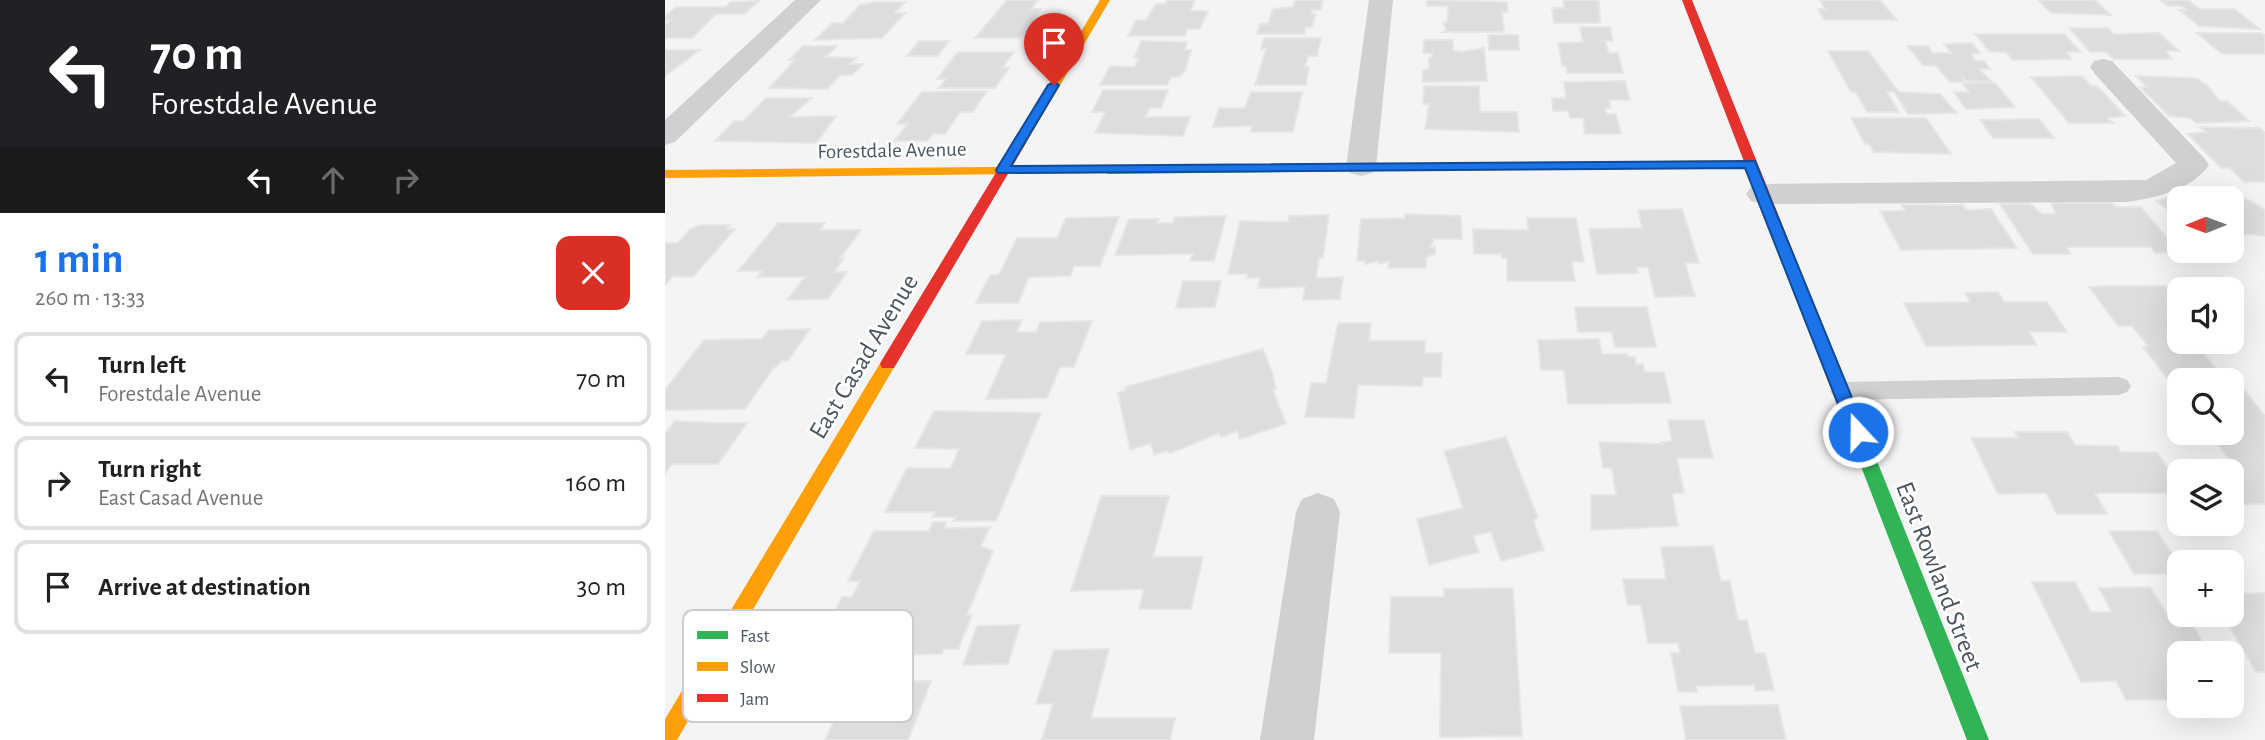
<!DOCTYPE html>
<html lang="en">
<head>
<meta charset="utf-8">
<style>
  body { margin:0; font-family:"Alegreya Sans",sans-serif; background:#f6f6f6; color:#202124; height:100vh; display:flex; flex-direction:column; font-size:26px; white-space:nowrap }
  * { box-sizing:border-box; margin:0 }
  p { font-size:23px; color:#757577 }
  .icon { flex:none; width:38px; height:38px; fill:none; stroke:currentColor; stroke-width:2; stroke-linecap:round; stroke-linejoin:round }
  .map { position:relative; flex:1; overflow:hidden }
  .panel { display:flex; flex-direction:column; background:#fff; width:665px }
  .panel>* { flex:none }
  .guide { background:#202124; color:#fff; overflow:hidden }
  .needle { width:46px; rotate:269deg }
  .fabs { position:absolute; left:1502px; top:186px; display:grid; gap:14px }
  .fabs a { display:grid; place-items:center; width:77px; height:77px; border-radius:14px; background:#fff; box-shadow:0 7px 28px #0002; font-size:35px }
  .pin { position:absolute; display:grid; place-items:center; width:60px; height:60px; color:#fff; margin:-72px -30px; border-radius:50% 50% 50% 0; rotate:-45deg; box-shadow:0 0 7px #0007 }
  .pin .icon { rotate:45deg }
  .me { position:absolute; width:77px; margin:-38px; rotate:339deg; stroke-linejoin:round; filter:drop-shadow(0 0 5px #0008) }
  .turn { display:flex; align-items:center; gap:24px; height:147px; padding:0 35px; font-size:32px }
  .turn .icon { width:91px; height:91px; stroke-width:2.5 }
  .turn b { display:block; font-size:49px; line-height:60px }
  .lanes { display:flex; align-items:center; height:66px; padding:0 35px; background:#0003; justify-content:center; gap:35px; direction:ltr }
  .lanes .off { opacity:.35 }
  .round { display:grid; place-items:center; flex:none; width:74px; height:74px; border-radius:14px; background:#f6f6f6 }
  .head { display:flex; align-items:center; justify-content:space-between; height:119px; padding:0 35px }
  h1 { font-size:42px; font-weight:600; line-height:52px; color:#1a73e8 }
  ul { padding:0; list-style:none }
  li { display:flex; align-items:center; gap:21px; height:94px; margin:0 14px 10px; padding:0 21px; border:4px solid #e0e0e0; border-radius:14px }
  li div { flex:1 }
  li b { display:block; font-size:26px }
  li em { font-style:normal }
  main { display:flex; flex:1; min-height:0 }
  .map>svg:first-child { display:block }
  .building { fill:#ddddde; stroke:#e5e6e7; stroke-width:2 }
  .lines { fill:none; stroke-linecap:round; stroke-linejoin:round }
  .lane { fill:#ced0d2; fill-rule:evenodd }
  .street { fill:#ced0d2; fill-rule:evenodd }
  .fast { fill:#30b455; fill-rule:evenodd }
  .slow { fill:#ff9f0a; fill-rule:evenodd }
  .jam { fill:#e5322d; fill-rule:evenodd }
  .route { fill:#1a73e8; stroke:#114b97; stroke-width:2 }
  .labels { text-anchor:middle; stroke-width:5; stroke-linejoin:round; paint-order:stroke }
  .far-street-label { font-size:21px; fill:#4a5661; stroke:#fff }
  .street-label { font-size:26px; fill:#4a5661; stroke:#fff }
  .key { fill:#fff; stroke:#c9ccd0; stroke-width:2 }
  .key-label { font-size:19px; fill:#4a5661 }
</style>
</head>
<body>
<main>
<section class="panel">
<div class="guide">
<div class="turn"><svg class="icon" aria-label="left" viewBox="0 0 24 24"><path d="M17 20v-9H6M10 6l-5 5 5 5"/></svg><div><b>70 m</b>Forestdale Avenue</div></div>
<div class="lanes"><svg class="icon" aria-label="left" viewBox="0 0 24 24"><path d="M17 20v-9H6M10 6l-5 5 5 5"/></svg><svg class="icon off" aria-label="ahead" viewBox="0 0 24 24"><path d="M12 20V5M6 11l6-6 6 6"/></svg><svg class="icon off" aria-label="right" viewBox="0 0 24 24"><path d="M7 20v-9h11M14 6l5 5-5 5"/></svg></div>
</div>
<div class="head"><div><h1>1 min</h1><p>260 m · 13:33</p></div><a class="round" style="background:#d93025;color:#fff"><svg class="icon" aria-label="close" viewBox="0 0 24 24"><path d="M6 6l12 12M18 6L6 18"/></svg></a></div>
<ul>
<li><svg class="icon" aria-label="left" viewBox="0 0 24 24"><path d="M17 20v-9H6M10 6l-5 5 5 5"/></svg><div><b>Turn left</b><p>Forestdale Avenue</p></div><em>70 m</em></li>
<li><svg class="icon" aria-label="right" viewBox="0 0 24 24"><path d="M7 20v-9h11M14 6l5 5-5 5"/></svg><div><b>Turn right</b><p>East Casad Avenue</p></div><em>160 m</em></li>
<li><svg class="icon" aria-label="arrive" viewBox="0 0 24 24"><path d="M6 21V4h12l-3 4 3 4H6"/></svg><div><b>Arrive at destination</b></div><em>30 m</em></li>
</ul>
</section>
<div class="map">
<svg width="1600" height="740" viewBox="0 0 1600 740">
  <rect width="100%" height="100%" fill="#f4f4f4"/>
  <!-- building -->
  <path class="building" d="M342 0H373L366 9H376L355 38H310Z
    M502 0H530L525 11H543L535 29H522L520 36H463L471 20H481L491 4H500Z
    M630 0H658L656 10H648L646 14H651L647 27H641L639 34H592L595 24H603L608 9 628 7Z
    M762 0 842 2 843 12H837L839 32H778L781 30 778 22H782L783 6H762Z
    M898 0H934L935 23H889L887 8H899Z
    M1155 0H1215L1232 20H1159L1153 9H1160Z
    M1383 0H1430L1446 15 1386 13 1374 1Z
    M1495 0H1523L1535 9H1569L1595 29 1534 26 1514 10H1521L1517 6H1503Z
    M94 1 79 14H51L27 38H0V25L5 20H0V16L11 7H60L66 2Z
    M209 2H240L230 13H240L217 38 150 40 167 23H178L195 5Z
    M915 27H945L948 41H940L944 53H953L958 73H902L901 66H897L893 43 918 42Z
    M1404 28H1443L1449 34 1494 33 1514 51H1501L1507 59H1448L1441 52H1425Z
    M1532 33H1596L1600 35V54H1557Z
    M1310 34H1399L1416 52H1402L1406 59 1348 60 1341 52H1325Z
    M823 35H853L854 50H824Z
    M599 38H656L652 56H643L640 67H644L641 85H590L601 49H596Z
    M759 40H788V50L796 52 819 48 822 81 757 82 758 70 764 69V58H767V53H758Z
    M254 41H284L273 56H242Z
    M476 41 522 42 520 50H526L520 71 514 77H506L502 85H435L445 66 470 67 474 58H469Z
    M1307 43 1315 53 1306 54 1311 61H1319L1325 69H1314L1327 82 1302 81 1296 77 1300 82H1285L1271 66 1258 65 1242 46H1263L1268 53H1286L1279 44Z
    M138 46H172L161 57 191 58 185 64H198L187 75H175L163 89 104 88 130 60H124Z
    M0 50H35L0 76Z
    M1163 51H1203L1234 92 1275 94 1292 113 1243 114 1229 92H1222L1234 112H1202L1191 92H1186Z
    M293 52H349L337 68H344L330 88H274L281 79H272Z
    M1417 76 1425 85 1433 87 1460 116 1443 118 1448 123H1404L1366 77Z
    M1471 76 1530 78 1542 85 1555 101H1562L1584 121 1531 123 1526 118 1504 116 1475 87H1482Z
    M960 81 965 100H944L946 108H940L942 114H951L956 134H920L918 118H905L903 111H888L887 98H901L899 82Z
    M1297 83H1330L1350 107 1301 109 1289 92H1304Z
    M759 86H814L815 112H852L854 132 760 129 764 104H758Z
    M438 90H503L496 108H485L480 117H525L518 136 430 133 440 112H427Z
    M322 91 308 112H295L280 134H268L262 141H229L243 124H232L257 92Z
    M586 92H637L628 132H586L587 126 548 127 554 108H580Z
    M101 98H147L125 117 171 116 151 143 50 141 69 121H78Z
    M1186 118H1261L1286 154 1209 152 1204 144H1200Z
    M1374 119 1389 138H1328L1315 120Z
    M1535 127 1595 128 1600 133V182H1579L1565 168H1556L1523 134 1541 132Z
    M1560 186 1600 210V236L1582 234 1566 239V198H1514V225L1502 217 1510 215 1491 201 1536 187 1543 191Z
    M1386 203H1447L1451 207H1476L1510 247H1505L1510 252 1490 253 1486 247H1402L1406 254H1368L1335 204H1365L1377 214H1391Z
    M1237 205H1298L1301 210 1326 209 1352 248 1236 250 1215 211H1240Z
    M1017 209 1034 263H1020L1030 296 990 297 983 267H972L973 273 932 274 924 229 977 228 973 210Z
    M740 214 796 216 797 239H769L765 247H770V254L761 257V268H723L724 261 714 264V261L700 264V261H692L696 219 740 218Z
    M664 215 658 258H654L651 278 678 277 675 299 638 300 640 287 593 288 595 278H582L583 274H563L575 221 623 222 624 216Z
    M561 216 549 261H525L528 254 450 255 464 219H494L492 223H508L510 217Z
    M454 217 435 266H409L405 276 364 277 353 303H311L325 275H334L352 238H392L401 218Z
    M862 218H911L919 262H907L910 281H842V258H837L836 254H809L808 229 863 230Z
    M113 223H160L155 230H196L175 258H179L169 272H182L163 299 122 300 140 277H92L97 271H73Z
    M36 225H65L62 229H70L28 277 8 276 0 285V243H13L25 229Z
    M518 281H556L550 307 511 308Z
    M1442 286H1523L1525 289H1514V305H1507L1514 313V341H1528L1558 377 1504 381 1478 347 1483 346 1467 326H1453L1424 287Z
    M1333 292 1339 302H1382L1402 332H1364L1372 345 1261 346 1239 303 1305 302 1300 293Z
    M910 307H982L991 347H950L947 332H913Z
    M357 320 352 332H371L375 322 427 321 409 367H395L382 398 321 399 341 354H301L317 321Z
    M673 323H706L704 341H760V353H777L776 377H758L757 386 693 385 689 418 640 417 646 383H661Z
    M145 329 123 361H117L107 370 80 409 0 410V390L39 340 97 339 104 330Z
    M934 339 937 354H962L963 357H970L971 365 978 364 979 372H999L1006 403 903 404 899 370H876L873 340Z
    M598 349 608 375 611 389 608 390 621 424 575 439 572 431 556 437 554 433 506 453 501 451 489 455 486 443 465 450 453 393 462 390 460 387Z
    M1566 391H1580L1600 416V504H1566V471H1529L1523 463 1566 462 1544 432H1566Z
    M269 411 376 413 331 521H289L291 517H267L270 512H220L242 468H286L294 449 250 448Z
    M1003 420H1039L1048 458H1012L1019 493H1007L1013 526 926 530V495H951L947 468H938L934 442 998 444 997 442 1007 441Z
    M10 421 51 423H82L53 464H7L0 473V434Z
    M1350 432H1402L1410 445 1452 446 1456 452H1492L1514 484V493H1430L1442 514H1392L1381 493 1333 494 1306 438H1354Z
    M841 437 873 518 868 520 879 550 836 561 826 532 808 536 814 552 764 565 752 519 798 508 779 451Z
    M436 496H504L488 557H538L526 609H474L479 589 406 591Z
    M268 522H281L279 528 325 527 316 546 328 551 302 615H307L293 649H279L277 654 229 655 223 669 199 670 203 662 143 663 177 597H187L195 581H183L209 531H264Z
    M1444 531H1492L1514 565V574H1469Z
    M1048 546 1056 581H1065L1073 620H1082L1090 653H1100L1109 690 1090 691 1089 685 1031 686 1032 692H1013L1006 653H1015L1013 643H983L976 605H962L958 579H1001L996 547Z
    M1367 582H1410L1426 612H1447L1434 588 1485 587 1501 612 1521 614 1544 653H1514V700H1461L1451 681 1416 682Z
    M848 588 857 736 775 737 776 653H724L726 597H779V589Z
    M1600 593V672H1591L1557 614H1566V594Z
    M355 625 343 664 298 665 312 626Z
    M444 649 426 718H510L505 740H377L388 703 371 704 389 650Z
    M266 681 243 740H160L187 682Z
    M1113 705 1121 740H1021L1015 706Z"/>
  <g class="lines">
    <!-- lane -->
    <path class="lane" d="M1454 377 1462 380 1466 386 1462 392 1454 395 1177 400 1169 397 1165 391 1169 385 1177 382Z"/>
    <!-- street -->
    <path class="street" d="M130 0H156L10 142 0 145V120Z
      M704 0H728L711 167 707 173 696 176 685 173 681 167Z
      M1438 59 1447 61 1540 159 1544 165C1527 190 1490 198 1462 202L1097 204 1086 201 1081 194 1086 187 1097 184 1481 180 1511 163 1429 73 1425 67 1429 61Z
      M653 493 669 499 675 512 649 740H595L631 512 637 499Z"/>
    <!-- fast -->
    <path class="fast" d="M901 162 905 163V169L443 174 437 170 443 166Z
      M1199 444 1205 446 1208 451 1324 740H1302L1190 451 1193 446Z"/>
    <!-- slow -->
    <path class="slow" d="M435 0H445L361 143 355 147 351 146 349 143Z
      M1085 160 1089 161V167L901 170 895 166 901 162Z
      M443 166 447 167V173L0 178V170Z
      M223 358 231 364 12 740H0V719L217 360Z"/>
    <!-- jam -->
    <path class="jam" d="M1017 0H1027L1208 451 1205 456 1199 458 1193 456 1190 451Z
      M355 139 361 143 229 368H217L215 364 217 360 349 143Z"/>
  </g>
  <!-- route -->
  <path class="route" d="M389 82 394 85 346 166 1090 161 1201 432 1193 438 1184 432 1080 168 333 173 331 170 383 85Z"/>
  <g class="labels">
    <!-- far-street labels -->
    <g class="far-street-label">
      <text transform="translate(227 150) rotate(-1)" y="7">Forestdale Avenue</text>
    </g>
    <!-- street labels -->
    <g class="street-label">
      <text transform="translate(198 356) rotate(-59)" y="9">East Casad Avenue</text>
      <text transform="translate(1275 576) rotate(69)" y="9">East Rowland Street</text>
    </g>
  </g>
  <!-- legend -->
  <rect x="18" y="610" width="230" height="112" rx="10" class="key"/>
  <rect x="32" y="631" width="31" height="8" fill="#30b455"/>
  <rect x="32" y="662" width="31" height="9" fill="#ff9f0a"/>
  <rect x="32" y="694" width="31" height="8" fill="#e5322d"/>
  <g class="key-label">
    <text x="75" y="642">Fast</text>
    <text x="75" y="673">Slow</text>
    <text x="75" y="705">Jam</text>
  </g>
</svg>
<div class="fabs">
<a><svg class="needle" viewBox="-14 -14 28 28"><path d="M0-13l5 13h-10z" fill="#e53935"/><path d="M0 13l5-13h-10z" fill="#757577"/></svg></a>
<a><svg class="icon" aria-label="sound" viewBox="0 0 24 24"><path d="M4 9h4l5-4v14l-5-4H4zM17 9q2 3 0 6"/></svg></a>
<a><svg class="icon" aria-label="search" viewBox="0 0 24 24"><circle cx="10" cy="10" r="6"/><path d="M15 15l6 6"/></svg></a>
<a><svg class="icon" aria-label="layers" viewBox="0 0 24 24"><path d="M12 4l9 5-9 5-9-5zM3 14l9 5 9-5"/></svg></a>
<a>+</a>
<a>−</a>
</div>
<div class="pin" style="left:389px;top:85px;background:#d93025"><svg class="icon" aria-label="arrive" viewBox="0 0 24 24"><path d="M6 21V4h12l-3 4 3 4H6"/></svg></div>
<svg class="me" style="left:1193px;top:432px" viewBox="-20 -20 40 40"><circle r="17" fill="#1a73e8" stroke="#fff" stroke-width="3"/><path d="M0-11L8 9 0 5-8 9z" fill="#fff"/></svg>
</div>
</main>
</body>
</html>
